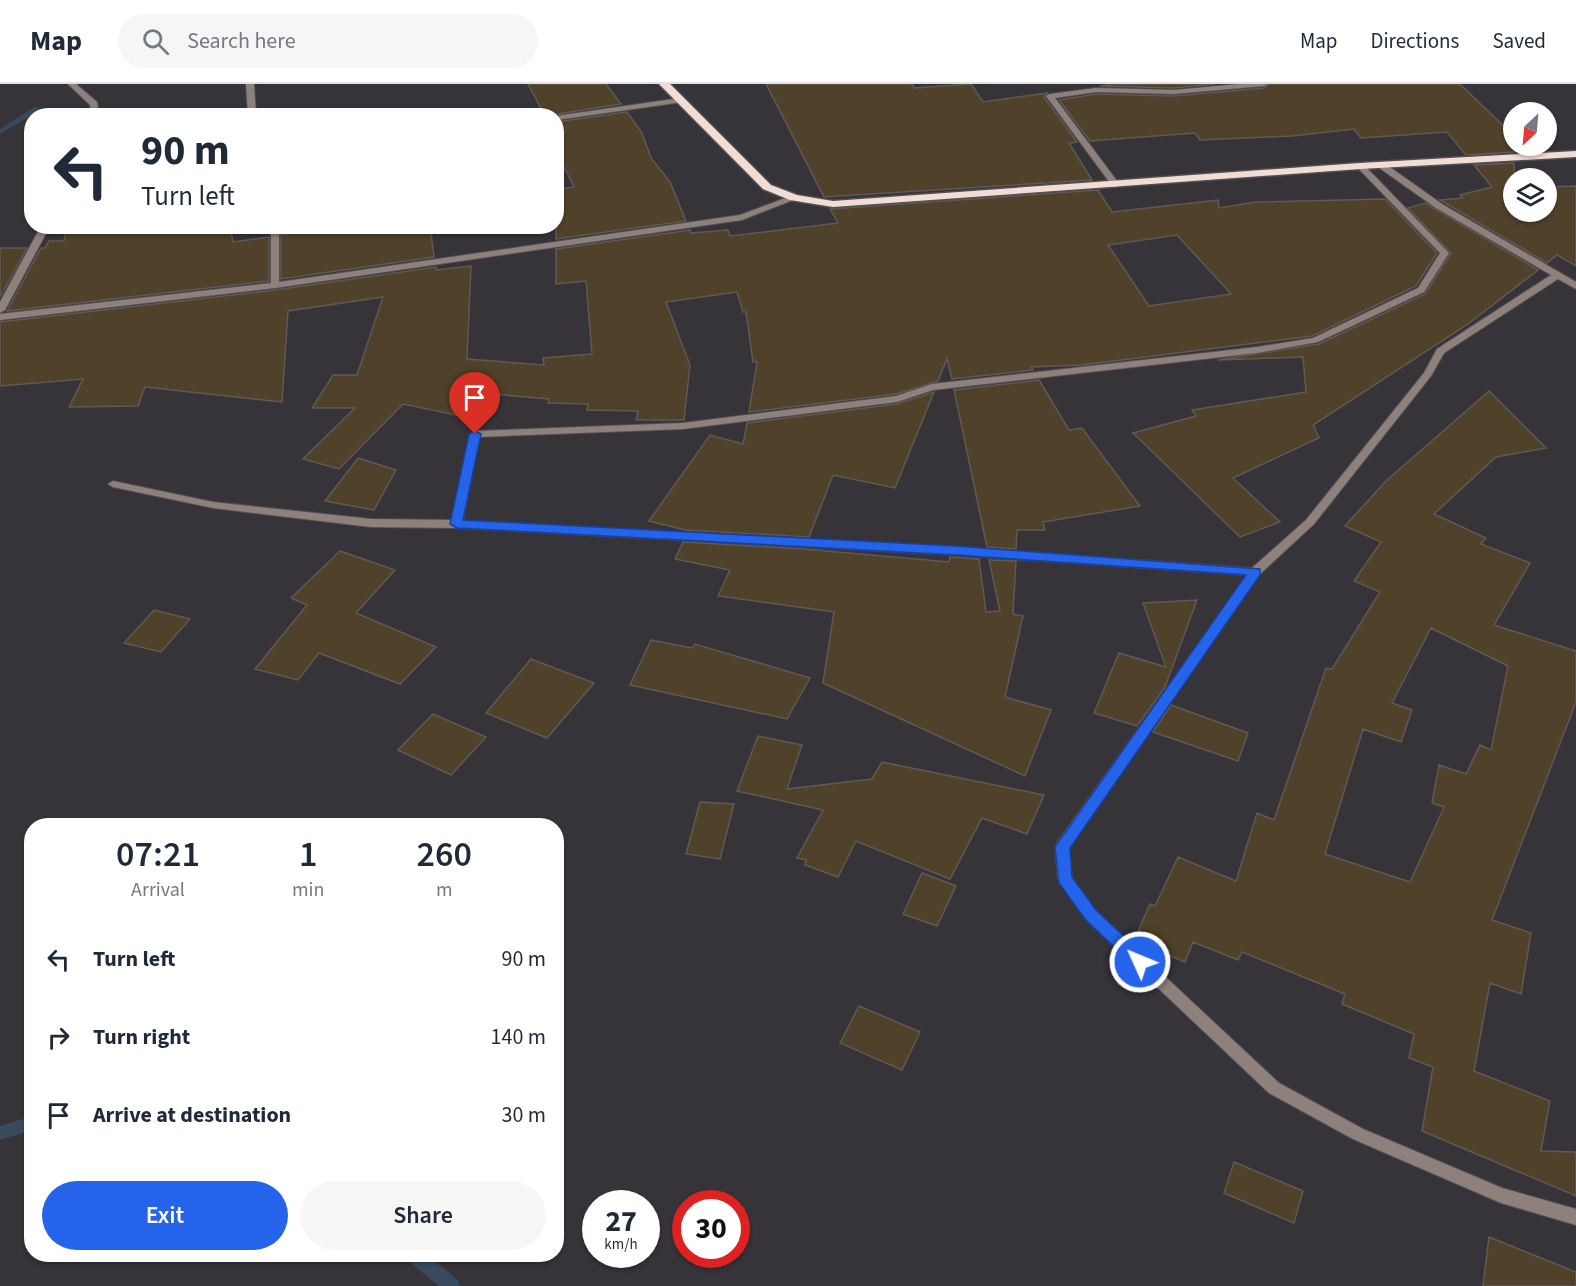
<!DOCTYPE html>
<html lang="en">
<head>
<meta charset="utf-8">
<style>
  body { margin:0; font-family:"Source Sans 3",sans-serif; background:#f6f6f7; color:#1f2937; height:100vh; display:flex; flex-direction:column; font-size:22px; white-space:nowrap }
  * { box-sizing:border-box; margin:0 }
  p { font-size:20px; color:#747a83 }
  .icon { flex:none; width:33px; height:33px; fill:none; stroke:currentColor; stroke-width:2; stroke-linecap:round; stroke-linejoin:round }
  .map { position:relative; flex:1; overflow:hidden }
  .side { position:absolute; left:24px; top:734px; width:540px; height:444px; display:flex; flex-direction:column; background:#fff; border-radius:24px; box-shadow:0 2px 4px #0004 }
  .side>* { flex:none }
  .hud { position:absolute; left:24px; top:24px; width:540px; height:126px; border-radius:24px; box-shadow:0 2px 4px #0004; background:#fff; color:#1f2937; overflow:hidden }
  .needle { width:39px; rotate:206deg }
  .buttons { position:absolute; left:1503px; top:18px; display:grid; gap:12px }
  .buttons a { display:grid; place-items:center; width:54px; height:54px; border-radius:50%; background:#fff; box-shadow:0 2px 4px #0004; font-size:30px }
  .speed { position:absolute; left:582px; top:1106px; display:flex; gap:12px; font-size:30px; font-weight:700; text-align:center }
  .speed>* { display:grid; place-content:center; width:78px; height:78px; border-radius:50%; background:#fff; box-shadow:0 2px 4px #0004; line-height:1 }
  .speed small { font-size:15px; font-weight:400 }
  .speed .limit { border:9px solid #d22; background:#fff; color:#111 }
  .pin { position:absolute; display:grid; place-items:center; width:51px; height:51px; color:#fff; margin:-62px -26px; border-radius:50% 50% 50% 0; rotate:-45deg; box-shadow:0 0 6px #0007 }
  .pin .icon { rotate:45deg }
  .me { position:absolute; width:66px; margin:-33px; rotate:314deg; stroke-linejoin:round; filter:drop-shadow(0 0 4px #0008) }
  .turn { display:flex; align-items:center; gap:21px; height:126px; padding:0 18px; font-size:27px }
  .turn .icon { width:78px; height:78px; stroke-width:2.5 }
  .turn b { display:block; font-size:42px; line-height:51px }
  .eta { display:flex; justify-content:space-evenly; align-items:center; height:102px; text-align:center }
  .eta b { font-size:36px; font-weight:600; line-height:42px }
  .primary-button { display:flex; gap:12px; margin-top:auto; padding:12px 18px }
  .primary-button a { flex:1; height:69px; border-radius:36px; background:#2563eb; color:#fff; font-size:24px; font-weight:600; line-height:69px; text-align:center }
  .primary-button a+a { background:#f6f6f7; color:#1f2937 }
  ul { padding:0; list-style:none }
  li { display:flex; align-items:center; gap:18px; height:78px; padding:0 18px }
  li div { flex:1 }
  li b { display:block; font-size:22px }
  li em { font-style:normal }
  header { display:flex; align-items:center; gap:36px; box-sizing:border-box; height:84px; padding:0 30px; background:#fff; border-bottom:2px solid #e0e1e3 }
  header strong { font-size:28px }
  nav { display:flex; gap:33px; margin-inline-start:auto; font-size:21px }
  .search { width:420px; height:54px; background:#f6f6f7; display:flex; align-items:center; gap:15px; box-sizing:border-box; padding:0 21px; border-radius:33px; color:#747a83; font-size:22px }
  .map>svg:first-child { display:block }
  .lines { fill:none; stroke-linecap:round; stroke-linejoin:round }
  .stream { fill:#374a5e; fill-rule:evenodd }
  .building { fill:#50412a; stroke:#5f5a54; stroke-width:1.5; fill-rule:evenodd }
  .service-casing { stroke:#525055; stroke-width:2 }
  .minor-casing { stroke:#525055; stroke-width:2 }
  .trunk-casing { stroke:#525055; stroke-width:3 }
  .service { fill:#8e807b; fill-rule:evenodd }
  .minor { fill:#8e807b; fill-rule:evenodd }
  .trunk { fill:#f2ddd4; fill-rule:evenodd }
  .route { fill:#2563eb; stroke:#184099; stroke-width:1.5 }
</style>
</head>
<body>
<header>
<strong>Map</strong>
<div class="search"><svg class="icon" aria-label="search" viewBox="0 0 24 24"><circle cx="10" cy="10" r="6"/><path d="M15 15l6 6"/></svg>Search here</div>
<nav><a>Map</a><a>Directions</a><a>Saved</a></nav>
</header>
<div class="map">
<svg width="1576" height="1202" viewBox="0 0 1576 1202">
  <rect width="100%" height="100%" fill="#363339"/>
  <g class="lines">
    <!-- stream -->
    <path class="stream" d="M35 23 42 25 0 50V45Z
      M32 1032V1046L0 1056V1042Z
      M405 1170H426L458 1196 460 1202H439L407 1176Z"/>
  </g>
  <!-- building -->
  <path class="building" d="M528 0H606L621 20 545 32Z
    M766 0H912L914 4 971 0 983 18 1047 9 1044 13 1077 58 1069 59 1092 96 824 113Z
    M1113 0H1215L1174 4 1100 2Z
    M1270 0H1460L1514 52V68L1466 71 1447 48 1361 54 1354 45 1292 52 1200 56 1195 49 1090 57 1059 16 1096 10 1174 12 1264 4Z
    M627 28 642 49 651 74 670 98 686 137 556 155V106L574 103 556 67V38Z
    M1514 79V128H1546V103L1576 102V182L1557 171 1547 179 1440 116 1463 114 1460 111 1492 103 1474 81Z
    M1098 106 1112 128 1218 116 1219 124 1256 118 1385 115 1437 169 1416 202 1312 252 1082 281 1031 283 1033 286 952 295 947 275 938 297 896 310 749 328 757 278H753L746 228H743L737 208 666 218 690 281 684 336H636L638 327 587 326 588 320 548 319 549 315 480 309 461 332 403 320 339 385 303 375 355 324H312L333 291H357L383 213 288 227 282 318 145 303 138 322 69 323 83 295 0 302V238L275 206 436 183V186L471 182 467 275 544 281 543 274 592 270 586 197 556 200V165L690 146 691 149 728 146 730 152 838 139 830 125ZM1177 151 1231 210 1149 222 1108 161Z
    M1425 119 1538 186 1468 240 1313 341 1319 354 1233 394 1280 438 1240 453 1133 349 1196 332 1192 326 1306 308 1303 273 1218 276 1319 260 1425 210 1451 169 1408 124Z
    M67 142H230L233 158 269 153V197L7 227 41 164H45L49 157H64Z
    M345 142H430L434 173 281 195V151Z
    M0 164H27L0 213Z
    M1039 296 1069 346 1082 344 1140 422 1043 438 1045 446H1017L1016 465 987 463 954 306Z
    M1489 307 1546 364 1496 373 1434 430 1486 454 1481 460 1530 479 1494 541 1576 567V618L1492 836 1531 849 1521 910 1490 899 1474 987 1550 1017 1541 1067 1576 1068V1112L1422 1047 1433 983 1409 974 1414 950 1342 920 1345 910 1242 868 1238 876 1193 858 1185 878 1134 857 1150 820 1155 822 1178 773 1236 797 1257 729 1274 736 1326 584 1332 585 1380 508 1354 497 1381 458 1345 442 1386 397ZM1431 544 1508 582 1491 666 1480 661 1466 690 1439 681 1432 719 1444 723 1410 798 1325 770 1363 645 1401 658 1412 626 1392 619Z
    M934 308 895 404 833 391 809 453 685 446 649 437 710 351 743 360 747 339 897 320Z
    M358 374 396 386 374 426 325 417Z
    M683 458 804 465 949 478 950 473 979 475 986 528 1000 527 989 476 1016 477 1013 530 1023 532 1005 613 1051 626 1025 692 823 599 834 528 718 512 730 486 675 475Z
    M340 467 395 486 356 529 436 563 400 600 319 569 298 596 255 585 307 521 291 514Z
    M1197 516 1165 603 1137 642 1094 629 1119 569 1166 583 1143 519Z
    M154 526 190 535 161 568 124 559Z
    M651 556 692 564 695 560 810 594 787 635 630 601Z
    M531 575 594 599 547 654 486 629Z
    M1171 621 1248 649 1238 677 1153 648Z
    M433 630 486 653 451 691 398 666Z
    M758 652 802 661 787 705 872 695 882 678 1044 711 1027 750 982 734 950 795 856 757 838 793 805 781 806 776 797 774 823 726 737 707Z
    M700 718 734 720 720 775 686 770Z
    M922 789 956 802 937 842 903 830Z
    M859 922 920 948 902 986 840 959Z
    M1234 1078 1303 1107 1294 1139 1224 1109Z
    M1489 1153 1576 1188V1202H1483Z"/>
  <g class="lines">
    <!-- service casing -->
    <g class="service-casing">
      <path id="service" d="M1239 0H1268L1264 2 1174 10 1096 8 1055 14 1120 101 1116 103H1113L1046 12 1050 10 1096 4 1174 6Z
        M680 14H683V18L556 36V32Z"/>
    </g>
    <!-- minor casing -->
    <g class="minor-casing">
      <path id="minor" d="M68 0H76L97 18 99 32H91L90 21Z
        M246 0H254L256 32H248Z
        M1378 79H1384L1442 120 1576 198V205L1558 195 1444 269 1431 292 1314 440 1259 491 1069 764 1072 794 1095 827 1279 999 1363 1045 1502 1104 1576 1125V1141L1501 1119 1353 1055 1269 1009 1085 835 1058 795 1055 763 1057 759 1247 491 956 471 457 444 371 443 213 424 113 403 108 400 113 397 213 418 371 435 452 436 470 350 475 347 683 339 896 312 932 300 1257 263 1313 254 1418 204 1440 169 1356 82 1363 80 1449 169 1424 208 1318 258 1257 269 933 306 897 318 683 345 479 353 463 437 956 463 1252 484 1306 436 1424 289 1437 265 1551 191 1436 124 1378 83Z
        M791 112 798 114 742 136 275 204 0 236V230L271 199V142H279V198L740 131Z
        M41 142H50L5 226 0 229V218Z"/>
    </g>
    <!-- trunk casing -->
    <g class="trunk-casing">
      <path id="trunk" d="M659 0H670L771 101 797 111 833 117 1360 79 1576 67V73L1360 85 833 123 790 116 763 105Z"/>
    </g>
    <!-- service -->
    <use href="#service" class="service"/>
    <!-- minor -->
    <use href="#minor" class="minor"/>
    <!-- trunk -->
    <use href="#trunk" class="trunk"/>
  </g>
  <!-- route -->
  <path class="route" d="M475 347 481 350 463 436 956 462 1260 485V491L1070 764 1072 793 1096 826 1146 873 1148 878 1146 883H1135L1085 835 1059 799 1055 763 1246 491 956 471 457 444 450 440 469 350Z"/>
</svg>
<div class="buttons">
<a><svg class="needle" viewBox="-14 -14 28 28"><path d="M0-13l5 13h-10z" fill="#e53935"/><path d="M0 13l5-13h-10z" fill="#747a83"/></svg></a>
<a><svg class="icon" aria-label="layers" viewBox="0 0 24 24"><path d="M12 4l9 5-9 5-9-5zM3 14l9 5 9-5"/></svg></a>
</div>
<div class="speed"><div>27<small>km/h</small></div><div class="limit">30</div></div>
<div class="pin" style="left:475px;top:350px;background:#d93025"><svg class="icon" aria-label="arrive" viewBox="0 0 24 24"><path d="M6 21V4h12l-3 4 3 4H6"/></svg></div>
<svg class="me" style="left:1140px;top:878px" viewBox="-20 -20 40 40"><circle r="17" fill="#2563eb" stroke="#fff" stroke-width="3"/><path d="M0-11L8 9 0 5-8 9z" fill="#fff"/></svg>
<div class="hud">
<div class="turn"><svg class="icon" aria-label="left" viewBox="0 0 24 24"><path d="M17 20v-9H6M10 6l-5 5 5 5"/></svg><div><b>90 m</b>Turn left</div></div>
</div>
<section class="side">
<div class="eta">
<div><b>07:21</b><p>Arrival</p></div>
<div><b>1</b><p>min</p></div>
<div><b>260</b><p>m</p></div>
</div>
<ul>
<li><svg class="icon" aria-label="left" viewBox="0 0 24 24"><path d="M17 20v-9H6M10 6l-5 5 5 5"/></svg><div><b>Turn left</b></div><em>90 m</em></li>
<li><svg class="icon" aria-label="right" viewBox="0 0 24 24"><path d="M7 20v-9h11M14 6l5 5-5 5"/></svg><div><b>Turn right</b></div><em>140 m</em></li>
<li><svg class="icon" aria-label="arrive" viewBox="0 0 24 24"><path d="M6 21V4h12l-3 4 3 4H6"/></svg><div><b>Arrive at destination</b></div><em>30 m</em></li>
</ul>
<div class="primary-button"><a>Exit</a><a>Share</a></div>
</section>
</div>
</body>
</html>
